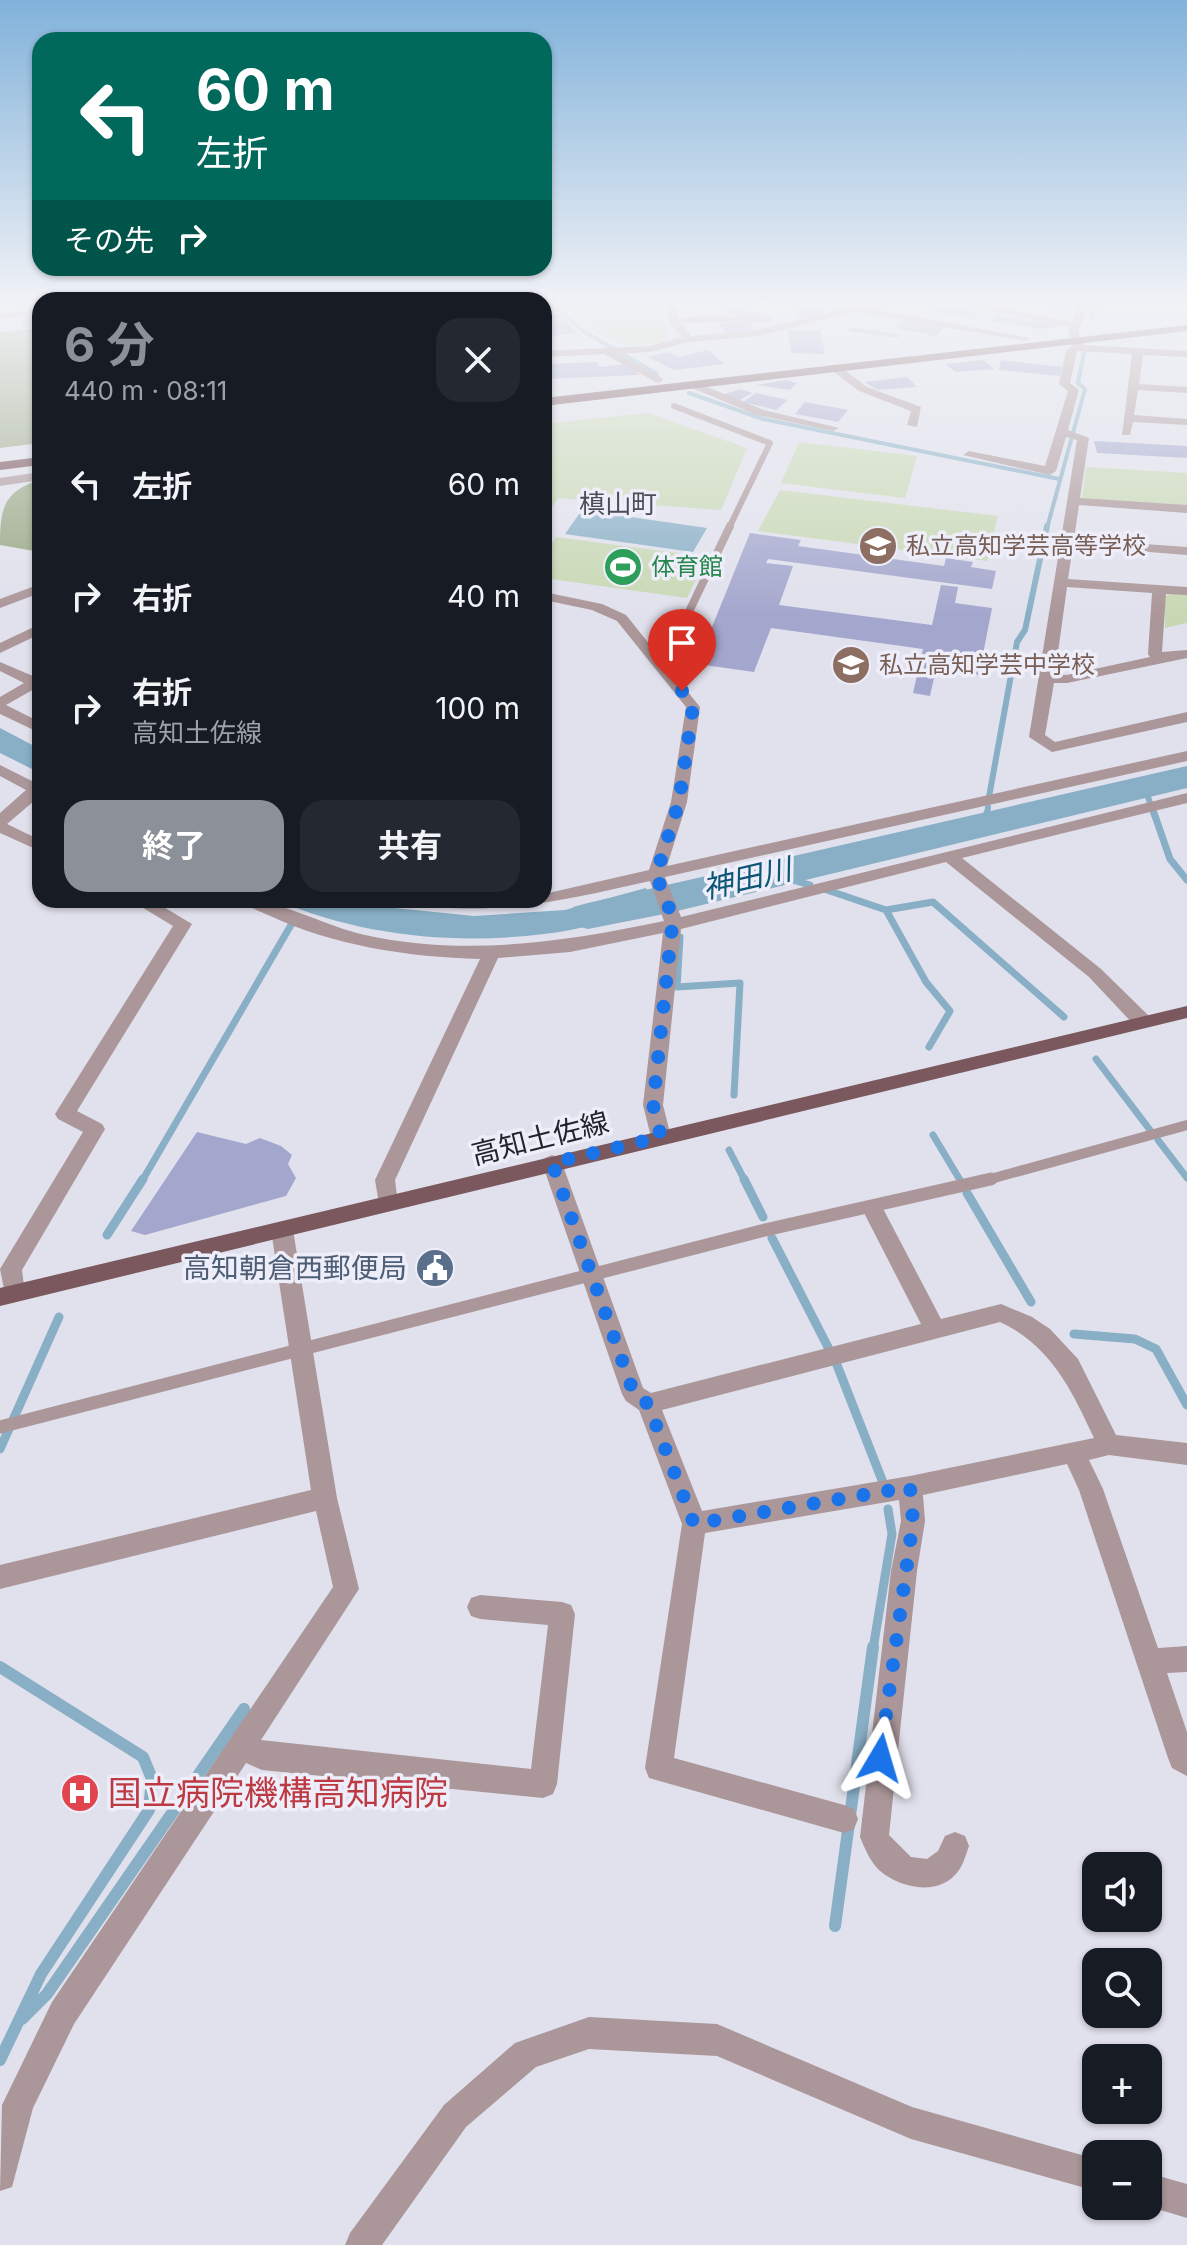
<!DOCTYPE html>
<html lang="ja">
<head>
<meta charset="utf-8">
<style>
  body { margin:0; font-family:Inter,"Noto Sans JP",sans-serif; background:#242831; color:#f1f3f6; height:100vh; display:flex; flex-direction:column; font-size:30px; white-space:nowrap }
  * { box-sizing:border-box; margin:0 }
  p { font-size:26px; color:#9ea1a6 }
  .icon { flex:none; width:44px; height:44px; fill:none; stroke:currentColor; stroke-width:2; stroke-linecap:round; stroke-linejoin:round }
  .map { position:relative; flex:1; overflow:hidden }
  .details { position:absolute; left:32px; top:292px; width:520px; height:616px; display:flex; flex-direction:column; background:#171b24; border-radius:24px; box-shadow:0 2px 6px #0004 }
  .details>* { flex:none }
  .banner { position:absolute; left:32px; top:32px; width:520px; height:244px; border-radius:24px; box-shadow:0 2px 6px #0004; background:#00695c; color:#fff; overflow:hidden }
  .controls { position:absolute; left:1082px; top:1852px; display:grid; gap:16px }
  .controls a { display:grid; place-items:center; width:80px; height:80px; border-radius:16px; background:#171b24; box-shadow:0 2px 6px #0004; font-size:40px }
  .pin { position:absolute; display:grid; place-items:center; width:68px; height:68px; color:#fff; margin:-82px -34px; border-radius:50% 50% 50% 0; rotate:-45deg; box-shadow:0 0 8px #0007 }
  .pin .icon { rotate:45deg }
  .me { position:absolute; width:88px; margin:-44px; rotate:7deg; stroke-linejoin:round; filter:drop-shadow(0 0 6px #0008) }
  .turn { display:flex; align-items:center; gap:28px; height:168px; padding:0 32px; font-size:36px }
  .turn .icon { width:104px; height:104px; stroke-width:2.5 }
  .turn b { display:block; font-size:56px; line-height:68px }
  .then { display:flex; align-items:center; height:76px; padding:0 32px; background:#0003; gap:16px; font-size:30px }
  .round { display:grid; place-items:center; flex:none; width:84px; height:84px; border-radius:24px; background:#242831 }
  .headline { display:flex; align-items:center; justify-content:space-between; height:136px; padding:0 32px }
  h1 { font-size:48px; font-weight:700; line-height:60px; color:#8c9099 }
  .primary-button { display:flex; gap:16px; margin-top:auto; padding:16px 32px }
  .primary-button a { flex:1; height:92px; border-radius:24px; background:#8c9099; color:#fff; font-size:32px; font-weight:700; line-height:92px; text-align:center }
  .primary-button a+a { background:#242831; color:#f1f3f6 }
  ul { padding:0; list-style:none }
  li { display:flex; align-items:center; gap:24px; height:112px; padding:0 32px }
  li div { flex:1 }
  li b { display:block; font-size:30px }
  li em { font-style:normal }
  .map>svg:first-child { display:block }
  .green { fill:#c8d8b3 }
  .forest { fill:#98a783 }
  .water { fill:#88afc6 }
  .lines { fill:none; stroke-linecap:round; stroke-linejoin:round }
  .stream-far4 { stroke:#88afc6; stroke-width:4 }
  .stream-far3 { stroke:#88afc6; stroke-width:6 }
  .stream-far2 { stroke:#88afc6; stroke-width:7 }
  .stream-far1 { stroke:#88afc6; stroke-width:9 }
  .stream { stroke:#88afc6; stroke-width:12 }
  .river { fill:#88afc6; fill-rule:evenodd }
  .building { fill:#a4a7cd }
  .service-far3 { stroke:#ab9699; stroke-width:6 }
  .service-far2 { stroke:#ab9699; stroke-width:8 }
  .service-far1 { stroke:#ab9699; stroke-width:10 }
  .service { stroke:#ab9699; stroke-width:13 }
  .minor { fill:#ab9699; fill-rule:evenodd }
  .primary { fill:#7a585d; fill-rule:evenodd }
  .trunk { fill:#714d52; fill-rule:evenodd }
  .route { stroke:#1a73e8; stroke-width:14; stroke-dasharray:0 25.2 }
  .labels { text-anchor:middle; stroke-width:7; stroke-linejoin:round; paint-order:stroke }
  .far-education-label { font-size:24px; fill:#785e54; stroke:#edeef9; text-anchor:start }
  .far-leisure-label { font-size:24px; fill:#27864d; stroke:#edeef9; text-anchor:start }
  .far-quarter-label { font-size:26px; fill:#4b4c55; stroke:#edeef9 }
  .street-label { font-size:28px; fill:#232428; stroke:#edeef9 }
  .service-label { font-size:28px; fill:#4e5e75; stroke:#edeef9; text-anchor:end }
  .water-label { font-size:30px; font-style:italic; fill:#0d5575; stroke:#edeef9 }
  .near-health-label { font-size:34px; fill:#be3a42; stroke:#edeef9; text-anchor:start }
</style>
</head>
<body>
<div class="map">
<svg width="1187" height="2245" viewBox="0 0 1187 2245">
  <rect width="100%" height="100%" fill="#e0e1ec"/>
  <!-- green -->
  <path class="green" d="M557 303H663L668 342 628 347 589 330Z
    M648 413 747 448 721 510 558 498 544 520V424Z
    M799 442 917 456 905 498 781 483Z
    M1086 467 1187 473V506L1082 499Z
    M780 490 998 516 987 561 758 531Z
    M556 537 707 557 687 598 544 578V555Z
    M1175 593 1187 594V623L1165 628V596Z"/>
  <!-- forest -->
  <path class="forest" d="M40 327V443L0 448V333Z
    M40 480V552L0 545C0 510 3 491 40 480Z"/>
  <!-- water -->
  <path class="water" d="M582 510 707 528 693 552 565 534Z
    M0 728 40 749V773L0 753Z
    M646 888 653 910C617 918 581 930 544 934 456 945 359 936 277 900H355L375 906 474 916 565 910Z"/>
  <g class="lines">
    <!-- stream-far4 -->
    <path class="stream-far4" d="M552 303 583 331 657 374
      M1091 321 1098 303
      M689 393 763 419 1059 479
      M1047 528 1085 389 1078 383 1084 353"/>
    <!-- stream-far3 -->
    <path class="stream-far3" d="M1145 788 1150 803
      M989 797 1017 642 1025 630 1047 526
      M1153 811 1154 815
      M987 815 988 807"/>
    <!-- stream-far2 -->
    <path class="stream-far2" d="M1154 813 1170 859 1187 880
      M985 825 987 813
      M771 874 810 885
      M827 890 886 910 926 982 950 1011 929 1047
      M886 910 933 902 1064 1017
      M680 937 677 987 740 983 734 1095
      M1096 1059 1150 1130
      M933 1135 960 1180
      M1158 1140 1187 1178
      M729 1150 745 1181
      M142 1181 291 925"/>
    <!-- stream-far1 -->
    <path class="stream-far1" d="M744 1179 763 1217
      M967 1193 1031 1302
      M107 1235 143 1179
      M772 1238 830 1351
      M1074 1334 1135 1339 1156 1349 1187 1405
      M837 1365 882 1480
      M0 1449 59 1317
      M873 1649 892 1534 888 1509"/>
    <!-- stream -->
    <path class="stream" d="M0 1667 143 1757 152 1779 149 1810 41 1974 0 2060
      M835 1926 873 1647
      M22 2019 47 1994 244 1709"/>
    <!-- river -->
    <path class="river" d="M1187 766V788L669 913 588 929 573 925 567 916 573 907 588 903Z"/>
  </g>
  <!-- building -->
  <path class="building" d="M799 303 827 308 809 318 794 316 800 310 794 309Z
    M930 303 950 307 944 313 925 310Z
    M1052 303H1075L1070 312 1048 309Z
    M730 307 756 313 768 314 754 319 721 310Z
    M952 307 980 312 974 319 945 314Z
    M560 314 577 333 544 337V316Z
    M997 315 1061 326V327L1040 329 992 321Z
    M38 316 40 326 23 328 21 318Z
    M904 319 945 327 936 336 895 328Z
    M749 322 755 330 725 333 719 324Z
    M851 327 900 334 897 338 848 331Z
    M787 330H820L825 354 792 353Z
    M708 350 724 364 674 370 648 357 669 352 678 357Z
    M983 360 995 369 955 372 946 364Z
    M1001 360 1062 367 1060 376 999 370Z
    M597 362 600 367 626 364 640 375 544 379V364Z
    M907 377 917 387 878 390 864 382Z
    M786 380 797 383 790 390 756 385Z
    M741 389 752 393 738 401 721 395Z
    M756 393 788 400 776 410 743 402Z
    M805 402 848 410 838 422 795 414Z
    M1094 441 1187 446V458L1097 453Z
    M750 533 801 540 798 546 944 566 946 558 973 562 971 567 996 571 992 589 768 559 766 563 793 566 779 605 932 625 941 585 958 587 955 603 992 608 979 675 936 669 930 696 913 693 923 649 771 628 754 672 697 664Z
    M197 1132 246 1144 260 1138 281 1146 292 1155 288 1164 296 1178 286 1196 145 1235 131 1231Z"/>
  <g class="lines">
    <!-- service-far3 -->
    <path class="service-far3" d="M674 406 770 443 729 528"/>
    <!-- service-far2 -->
    <path class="service-far2" d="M663 666 730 526"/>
    <!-- service-far1 -->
    <path class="service-far1" d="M983 1181 1187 1125"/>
    <!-- service -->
    <path class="service" d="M0 1427 761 1231 991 1179"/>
    <!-- minor -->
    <path class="minor" d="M665 303H675L679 320 684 317 768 316 773 319 768 322 684 323 679 320 691 336 758 330 866 303H883L868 308 1030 338 1025 341 856 312 758 336 688 342 650 352 618 354 662 378 663 380 658 383 604 354 544 357V351L650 346 682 337 670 324Z
      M950 303H972L1072 322 1079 303H1089L1078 332 1084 345 1187 351V357L1143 355 1139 384 1187 387V393L1138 390 1134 415 1187 419V425L1133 422 1130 435H1122L1132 354 1077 351 1070 383 1079 390 1068 430 1089 438 1080 498 1187 505V513L1079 505 1074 539 1187 547V555L1073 546 1068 579 1187 587V595L1166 594 1162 652 1187 650V658L1067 683H1054L1045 735 1055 742 1187 712V722L1052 752 1029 737 1077 440 1066 437 1056 471 1050 475 963 455 969 451 1045 466 1068 391 1059 384 1066 351 1073 344 1068 332 1070 327ZM1067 587 1152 593 1148 654 1150 657 1067 675 1055 674Z
      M40 309V315L0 319V313Z
      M830 365H838L867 387 921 407 917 427 907 425 911 411 859 391 830 369Z
      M687 382H695L764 410 839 428 833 431 757 415 687 386Z
      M40 472V480L0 486V478Z
      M40 584V593L0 608V599Z
      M544 592 602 604 626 615 700 707 687 802 667 866 1187 751V761L665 877 681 917 1187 793V803L962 858 1101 969 1150 1017 1152 1022 1150 1027H1136L1089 977 946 862 681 929 663 1105 671 1137 661 1144 651 1137 643 1105 663 933 570 952 498 958 395 1180 398 1204 394 1210H380L375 1180 480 959C408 957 334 946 268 915 259 911 248 907 241 900 283 900 323 926 365 935 466 957 564 942 664 921L650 881C578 897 511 914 438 907 428 906 416 907 409 900H544V894L649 870 671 802 686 707 617 621 592 610 544 600Z
      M40 624V634L0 653V643Z
      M0 662 40 679V689L36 688 6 705 40 722V733L0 714V697L24 683 0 671Z
      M0 765 40 785V796L7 824 40 840V851L0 833V813L26 790 0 776Z
      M130 900H152L192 924 77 1111 102 1124 105 1129 22 1270 25 1293 22 1299 14 1302 6 1299 0 1269 83 1132 58 1119 55 1114 173 926Z
      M552 1155 559 1158 562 1163 643 1388 651 1393 921 1324 861 1207 865 1201H879L941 1319 1001 1304 1032 1317 1050 1329 1078 1359 1116 1435 1187 1443V1465L1109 1455 1089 1460 1103 1489 1158 1648 1187 1646V1672L1167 1673 1187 1732V1776L1172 1768 1168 1758 1079 1490 1067 1464 923 1495 925 1521 917 1571 889 1835 911 1857 927 1859 938 1851 945 1836 955 1832 965 1836 969 1846C966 1854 964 1863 959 1870 941 1897 900 1889 879 1870 870 1861 865 1849 860 1837L891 1571 901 1521 899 1500 705 1533 674 1758 844 1805 854 1809 858 1819 854 1829 844 1833 649 1778 645 1768 682 1524 639 1410 626 1401 622 1394 542 1163 545 1158ZM1000 1322C1051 1346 1071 1389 1094 1438L910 1476 702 1511 662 1410Z
      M282 1222 290 1224 293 1230 337 1498 359 1589 261 1740 531 1769 548 1625 480 1619 471 1616 467 1607 471 1598 480 1595 562 1602 571 1605 575 1614 557 1784 553 1794 543 1798 262 1770 246 1763 74 2024 33 2108 12 2187 0 2191 2 2105 52 2002 333 1587 316 1511 0 1589V1565L311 1490 271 1230 274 1224Z
      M589 2017 717 2024 912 2107 1096 2159V2191L911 2139 717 2056 589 2049 536 2067 466 2127 382 2245H345L350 2233 444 2105 515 2043Z
      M1148 2173 1187 2184V2218L1147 2206Z"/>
    <!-- primary -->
    <path class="primary" d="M1187 1006V1018L0 1306V1288Z"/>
    <!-- trunk -->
    <path class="trunk" d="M1187 325V331L544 406V398Z
      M40 457V465L0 470V462Z"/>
  </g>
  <!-- sky -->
  <linearGradient id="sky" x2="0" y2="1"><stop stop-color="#81b2da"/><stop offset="0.49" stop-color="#f1f2f6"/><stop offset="1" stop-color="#f1f2f6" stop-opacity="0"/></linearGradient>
  <rect width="1187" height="617" fill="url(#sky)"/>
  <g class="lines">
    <!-- route -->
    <path class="route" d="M682 691 693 707 679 802 656 875 673 918 653 1105 661 1137 552 1163 634 1394 648 1404 694 1524 910 1487 913 1521 880 1758"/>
  </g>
  <!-- icons -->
  <defs>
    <g id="school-disc" transform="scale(2)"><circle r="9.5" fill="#8d6e63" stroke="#edeef9"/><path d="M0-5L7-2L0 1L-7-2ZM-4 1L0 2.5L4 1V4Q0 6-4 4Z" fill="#fff"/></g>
    <g id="stadium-disc" transform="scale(2)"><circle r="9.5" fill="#2e9e5b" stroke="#edeef9"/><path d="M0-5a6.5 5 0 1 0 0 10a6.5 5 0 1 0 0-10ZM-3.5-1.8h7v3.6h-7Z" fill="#fff"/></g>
    <g id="civic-disc" transform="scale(2)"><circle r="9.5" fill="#5c6f8a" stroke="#edeef9"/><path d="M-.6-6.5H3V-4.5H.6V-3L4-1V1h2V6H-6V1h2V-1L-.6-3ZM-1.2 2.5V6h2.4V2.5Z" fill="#fff"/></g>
    <g id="hospital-disc" transform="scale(2)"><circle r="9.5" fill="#e0444e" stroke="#edeef9"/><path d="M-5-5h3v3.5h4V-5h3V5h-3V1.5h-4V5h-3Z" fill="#fff"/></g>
  </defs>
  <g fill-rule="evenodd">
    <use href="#school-disc" x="878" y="546"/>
    <use href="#stadium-disc" x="623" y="567"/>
    <use href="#school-disc" x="851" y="665"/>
    <use href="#civic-disc" x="435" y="1268"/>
    <use href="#hospital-disc" x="80" y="1793"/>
  </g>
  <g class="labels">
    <!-- far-education labels -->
    <g class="far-education-label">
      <text x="906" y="554">私立高知学芸高等学校</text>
      <text x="879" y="673">私立高知学芸中学校</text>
    </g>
    <!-- far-leisure labels -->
    <g class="far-leisure-label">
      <text x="651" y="575">体育館</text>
    </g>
    <!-- far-quarter labels -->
    <g class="far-quarter-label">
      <text x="618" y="513">槙山町</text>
    </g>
    <!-- street labels -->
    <g class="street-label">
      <text transform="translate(540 1138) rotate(-14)" y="10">高知土佐線</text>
    </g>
    <!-- service labels -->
    <g class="service-label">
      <text x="407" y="1278">高知朝倉西郵便局</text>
    </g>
    <!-- water labels -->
    <g class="water-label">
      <text transform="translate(747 879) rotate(-13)" y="10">神田川</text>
    </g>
    <!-- near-health labels -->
    <g class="near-health-label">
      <text x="108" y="1805">国立病院機構高知病院</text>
    </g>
  </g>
</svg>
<div class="controls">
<a><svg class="icon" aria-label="sound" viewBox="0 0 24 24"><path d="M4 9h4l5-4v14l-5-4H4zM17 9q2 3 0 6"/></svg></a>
<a><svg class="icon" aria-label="search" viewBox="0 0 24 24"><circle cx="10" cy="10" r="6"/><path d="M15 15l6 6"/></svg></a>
<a>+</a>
<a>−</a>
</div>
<div class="pin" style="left:682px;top:691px;background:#d93025"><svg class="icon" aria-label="arrive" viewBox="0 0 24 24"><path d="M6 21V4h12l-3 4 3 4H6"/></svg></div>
<svg class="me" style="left:880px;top:1758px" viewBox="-20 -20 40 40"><path d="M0-17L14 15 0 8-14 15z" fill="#1a73e8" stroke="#fff" stroke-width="4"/></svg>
<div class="banner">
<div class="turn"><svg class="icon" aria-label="left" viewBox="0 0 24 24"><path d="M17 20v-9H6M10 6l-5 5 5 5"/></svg><div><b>60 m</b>左折</div></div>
<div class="then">その先<svg class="icon" aria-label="right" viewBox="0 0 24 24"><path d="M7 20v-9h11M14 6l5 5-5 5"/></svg></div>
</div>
<section class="details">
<div class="headline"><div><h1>6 分</h1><p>440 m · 08:11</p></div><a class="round"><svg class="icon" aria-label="close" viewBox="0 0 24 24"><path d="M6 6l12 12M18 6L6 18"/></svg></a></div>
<ul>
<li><svg class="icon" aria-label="left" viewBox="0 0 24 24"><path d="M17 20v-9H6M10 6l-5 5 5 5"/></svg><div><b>左折</b></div><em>60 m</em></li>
<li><svg class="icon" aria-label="right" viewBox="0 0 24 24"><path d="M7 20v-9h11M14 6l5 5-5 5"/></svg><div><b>右折</b></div><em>40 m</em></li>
<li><svg class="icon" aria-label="right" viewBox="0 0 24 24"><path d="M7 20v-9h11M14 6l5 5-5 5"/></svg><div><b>右折</b><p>高知土佐線</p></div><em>100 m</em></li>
</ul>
<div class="primary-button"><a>終了</a><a>共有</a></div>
</section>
</div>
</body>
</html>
